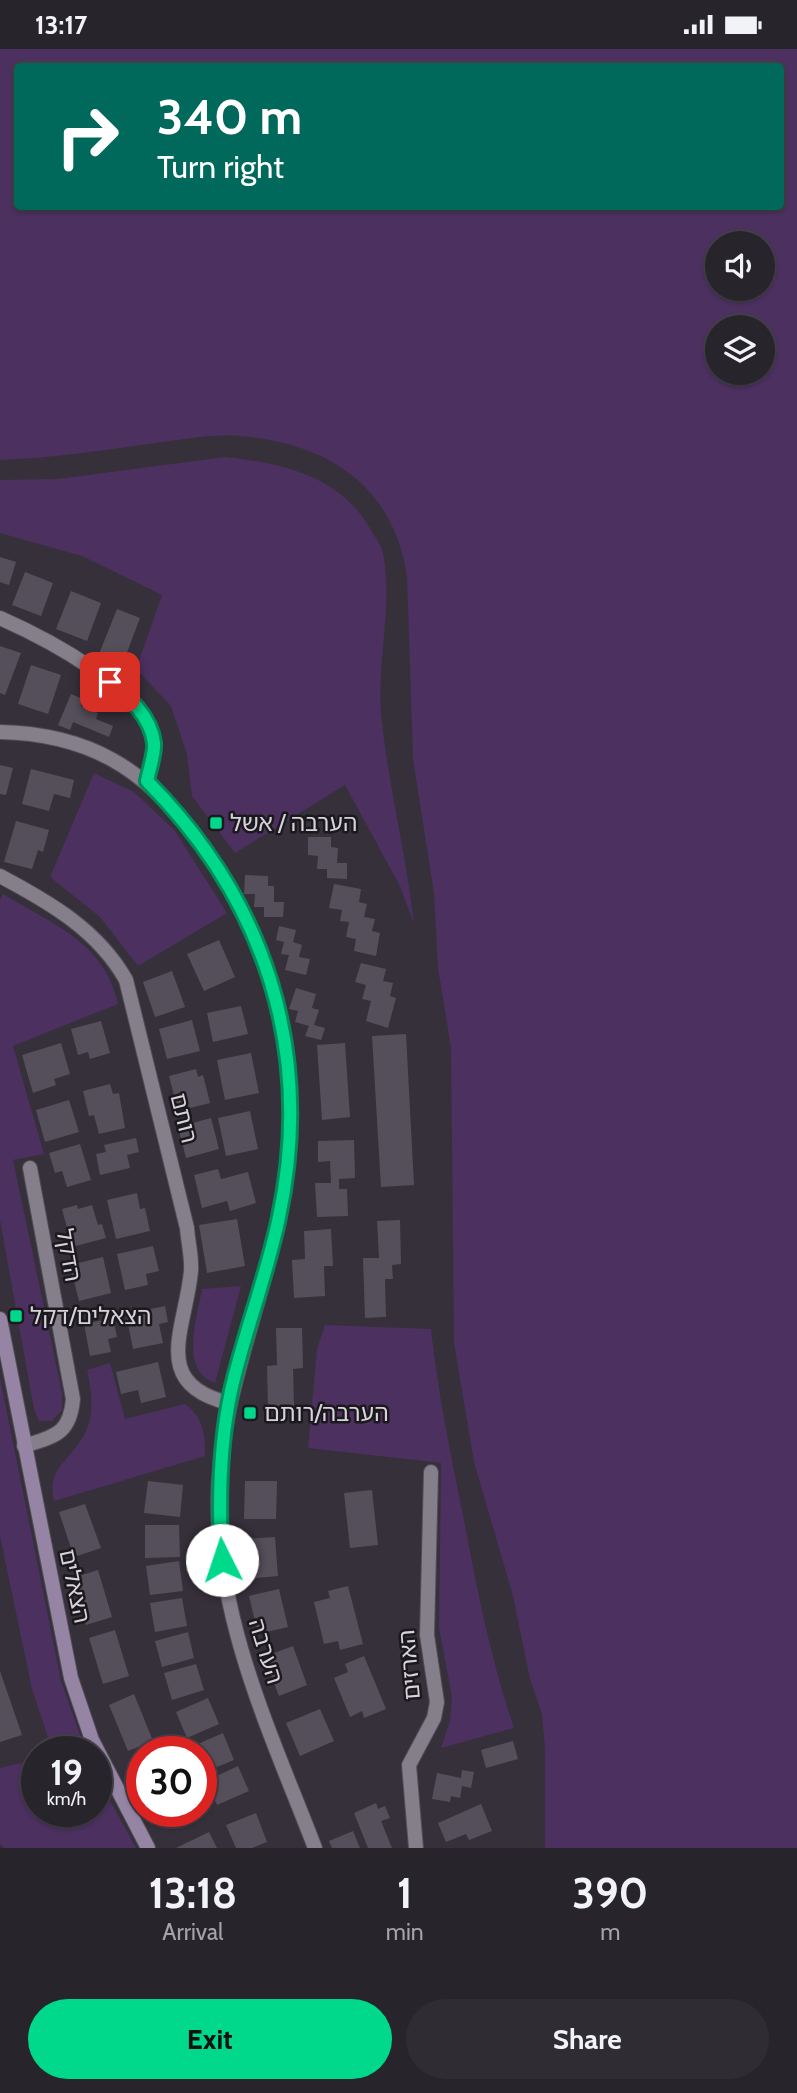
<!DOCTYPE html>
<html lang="en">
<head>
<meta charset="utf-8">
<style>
  body { margin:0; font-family:Cabin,"Noto Sans Hebrew",sans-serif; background:#302c34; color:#f1f3f6; height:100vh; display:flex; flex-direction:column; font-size:26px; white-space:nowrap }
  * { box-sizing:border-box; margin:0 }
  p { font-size:23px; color:#a5a4a9 }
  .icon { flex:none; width:38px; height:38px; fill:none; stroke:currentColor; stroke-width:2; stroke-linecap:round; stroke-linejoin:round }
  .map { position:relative; height:1799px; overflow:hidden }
  .details { display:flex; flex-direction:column; background:#28242c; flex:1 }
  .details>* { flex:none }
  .hud { position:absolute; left:14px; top:14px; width:770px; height:147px; border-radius:7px; box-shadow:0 2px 5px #0004,0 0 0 2px #444148; background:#00695c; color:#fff; overflow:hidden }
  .tools { position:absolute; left:705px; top:182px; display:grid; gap:14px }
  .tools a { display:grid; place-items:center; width:70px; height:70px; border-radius:50%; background:#28242c; box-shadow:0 2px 5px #0004,0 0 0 2px #444148; font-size:35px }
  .speed { position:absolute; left:21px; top:1687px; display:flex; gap:14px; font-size:35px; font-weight:700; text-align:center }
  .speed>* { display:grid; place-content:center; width:91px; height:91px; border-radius:50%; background:#28242c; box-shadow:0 2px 5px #0004,0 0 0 2px #444148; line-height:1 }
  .speed small { font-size:18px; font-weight:400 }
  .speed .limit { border:10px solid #d22; background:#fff; color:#111 }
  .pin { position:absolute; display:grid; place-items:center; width:60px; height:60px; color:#fff; margin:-30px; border-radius:14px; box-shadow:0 4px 10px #0006 }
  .me { position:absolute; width:77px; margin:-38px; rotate:356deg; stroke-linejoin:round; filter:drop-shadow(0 0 5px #0008) }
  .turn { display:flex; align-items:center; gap:24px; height:147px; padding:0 28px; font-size:32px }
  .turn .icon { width:91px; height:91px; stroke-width:2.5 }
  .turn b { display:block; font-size:49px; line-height:60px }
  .eta { display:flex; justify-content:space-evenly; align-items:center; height:119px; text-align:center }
  .eta b { font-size:42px; font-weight:700; line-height:49px }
  .action { display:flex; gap:14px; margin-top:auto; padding:14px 28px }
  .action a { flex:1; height:80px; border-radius:42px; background:#00d98c; color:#111; font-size:28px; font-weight:700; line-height:80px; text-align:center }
  .action a+a { background:#302c34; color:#f1f3f6 }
  .status { display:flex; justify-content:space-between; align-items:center; height:49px; padding:0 35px; background:#28242c; direction:ltr }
  .status svg { height:19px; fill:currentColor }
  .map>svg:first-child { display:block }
  .green { fill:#4b3060; fill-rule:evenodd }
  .building { fill:#554f5b }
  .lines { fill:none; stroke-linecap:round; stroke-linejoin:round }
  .street-casing { stroke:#514c56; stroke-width:16 }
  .secondary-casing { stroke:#514c56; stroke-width:16 }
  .street { stroke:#857e8b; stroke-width:14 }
  .secondary { stroke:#9584a4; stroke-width:14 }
  .route-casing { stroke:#008d5b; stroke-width:18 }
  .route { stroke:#00d98c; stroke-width:12 }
  .poi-dot { fill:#00d98c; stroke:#1c191e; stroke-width:2.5 }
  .labels { text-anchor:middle; stroke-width:5; stroke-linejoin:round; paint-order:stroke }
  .poi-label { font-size:23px; fill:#d7d3da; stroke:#1c191e; text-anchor:start }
  .street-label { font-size:23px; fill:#d7d3da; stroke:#1c191e }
</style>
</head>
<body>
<div class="status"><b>13:17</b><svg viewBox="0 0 49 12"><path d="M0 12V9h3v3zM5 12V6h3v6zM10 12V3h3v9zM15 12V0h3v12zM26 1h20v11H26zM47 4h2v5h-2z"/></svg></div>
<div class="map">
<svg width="797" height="1799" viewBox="0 0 797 1799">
  <rect width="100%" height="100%" fill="#36303b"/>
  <!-- green -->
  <path class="green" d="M0 0H797V1799H545V1699L542 1665 530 1630 513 1547 474 1413 454 1294 451 999 438 919 434 844 413 710 407 528C394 437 328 394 240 387 210 385 179 391 149 395 99 402 50 409 0 411ZM18 18H780V158H18ZM718 194H763V240H718ZM718 278H763V324H718Z
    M225 408C282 414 341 427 371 481 375 488 382 497 383 504 393 556 377 612 381 664 388 736 406 804 414 875L400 837 345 736 235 804 192 747 187 705 171 657 136 620 162 546 82 507 0 484V431L58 430Z
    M94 724 134 743 175 782 227 864 138 917 100 868 50 828Z
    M3 845C52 875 105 893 118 955L13 997 44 1105 13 1111 62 1344V1361L52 1372H39L34 1360 0 1171V851Z
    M241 1237 215 1334C179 1321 197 1269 202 1240Z
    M325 1276 431 1280C438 1345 451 1407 464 1471 477 1541 491 1611 514 1679L441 1699 450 1672 452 1648 439 1579 441 1414 308 1399 317 1300Z
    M110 1314 125 1370 185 1355C204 1370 205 1384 205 1407L54 1452C46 1419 70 1412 84 1386 95 1365 92 1343 87 1321Z
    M0 1329 61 1632 86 1703H53L32 1640 0 1487Z
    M37 1710V1762H96V1726L136 1799H4L0 1795V1719Z"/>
  <!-- building -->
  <path class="building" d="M0 508 16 513 9 536 0 533Z
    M25 523 53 534 41 567 12 556Z
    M71 542 101 554 87 592 56 580Z
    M117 560 140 569 123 614 99 605Z
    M0 597 21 604 5 646 0 644Z
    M31 616 61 626 48 665 18 655Z
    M71 645 83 650 81 657 98 664 96 670 113 677 109 688 73 673 70 681 58 676Z
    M0 716 13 719 6 746 0 745Z
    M31 720 74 731 70 749 54 745 49 762 22 755Z
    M16 772 49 781 43 803 38 801 32 820 4 813Z
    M308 788H331V798L338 799 337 814H347V830L327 829V820H317L318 807 308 806Z
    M245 826 268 827V837H274V853H284L283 868H264V858H254L255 845H244Z
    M334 835 361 840 359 853 367 855 364 868 375 870 372 882 380 884 376 907 354 902 356 890 346 888 349 873 340 872 342 861 329 859Z
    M279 877 296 881 293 893 302 896 299 908 310 910 306 926 285 921 289 906 281 905 284 893 276 891Z
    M219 891 235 928 204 942 187 905Z
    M361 914 386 920 383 932 393 934 390 947 396 949 388 979 366 972 371 952 362 950 366 936 355 933Z
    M172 922 185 958 155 968 143 933Z
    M296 939 316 945 312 959 319 961 314 976 325 979 321 991 305 987 309 977 295 973 298 962 289 960Z
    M241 957 248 985 213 993 207 964Z
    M192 971 200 1002 167 1010 159 980Z
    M101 972 110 1004 90 1010 88 1003 78 1006 71 980Z
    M406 985 414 1136 381 1138 372 987Z
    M61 994 70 1025 54 1030 56 1036 33 1044 22 1006Z
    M345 994 350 1068 322 1071 317 996Z
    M251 1004 259 1044 225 1051 217 1011Z
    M196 1020 198 1028 203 1026 210 1054 178 1062 169 1027Z
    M110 1035 113 1045 119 1044 125 1079 99 1085 94 1066 89 1067 83 1042Z
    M69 1051 79 1083 45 1093 36 1061Z
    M250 1062 258 1100 226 1107 218 1069Z
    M211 1069 219 1100 186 1109 178 1078Z
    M136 1089 139 1103 127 1106 130 1119 100 1126 96 1105 106 1103 104 1096Z
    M354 1091 355 1129 339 1130V1140H347L348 1167 317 1168 315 1134H331L330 1112 318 1113V1092Z
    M80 1095 91 1131 67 1138 62 1122 55 1124 49 1104Z
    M218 1120 221 1130 248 1123 256 1154 230 1162 227 1152 202 1159 194 1126Z
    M137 1144 140 1160 145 1159 150 1182 116 1190 107 1151Z
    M77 1156 78 1160 92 1156 98 1176 102 1175 106 1189 72 1198 62 1160Z
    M237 1170 245 1217 207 1224 199 1176Z
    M400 1171 401 1215 392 1216 393 1230H385L386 1268 365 1269 363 1209H379L377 1172Z
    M331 1180 333 1217H324L325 1247 294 1249 292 1211 305 1210 304 1182Z
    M153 1197 159 1222 146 1225 148 1236 125 1241 117 1205Z
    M103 1208 111 1244 79 1252 70 1216Z
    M165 1257 168 1273 159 1275 163 1294 133 1300 126 1265Z
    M113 1269 117 1288 108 1290 111 1303 90 1307 84 1275Z
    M276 1279H302L303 1319 293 1320 294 1357 268 1358 267 1317 277 1316Z
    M158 1313 166 1348 141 1354 138 1341 121 1345 116 1323Z
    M148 1432 183 1436 180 1468 144 1464Z
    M245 1432H277L276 1470H244Z
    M372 1441 378 1496 350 1499 344 1444Z
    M85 1455 101 1499 74 1508 59 1463Z
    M145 1476H179L180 1508 145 1509Z
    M275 1488 278 1527 246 1530 243 1490Z
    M179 1512 183 1542 150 1546 146 1517Z
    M98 1521 112 1568 86 1576 72 1529Z
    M348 1537 363 1595 340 1601 338 1592 324 1595 314 1553 330 1549 328 1542Z
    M279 1540 288 1578 258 1585 249 1547Z
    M182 1549 187 1577 155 1583 150 1554Z
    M115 1581 129 1627 103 1635 89 1589Z
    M188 1583 194 1609 162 1618 155 1592Z
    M293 1597 307 1636 279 1647 264 1608Z
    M364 1607 386 1660 364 1669 362 1662 350 1668 334 1629 348 1623 345 1615Z
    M196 1615 204 1641 172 1651 164 1624Z
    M0 1622 22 1686 0 1693Z
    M134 1645 153 1692 128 1702 109 1656Z
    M208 1649 219 1675 187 1689 176 1663Z
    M320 1660 334 1692 300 1707 286 1674Z
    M223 1684 234 1711 202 1724 201 1703H193L191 1698Z
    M513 1692 518 1710 486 1719 481 1701Z
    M238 1717 249 1742 217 1756 206 1732Z
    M462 1721 474 1723 471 1739 462 1737 460 1749 451 1747 450 1753 432 1750 437 1724 461 1729Z
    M376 1754 378 1760 385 1757 390 1769 381 1772 392 1799H368L354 1764Z
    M481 1755 492 1782 469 1791 466 1785 446 1793 438 1774Z
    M256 1764 267 1793 252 1799H236L226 1776Z
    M353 1782 360 1799H332L329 1792Z
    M209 1783 217 1799H176Z"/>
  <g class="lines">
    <!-- street casing -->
    <g class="street-casing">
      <path id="street" d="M0 569C43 588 150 642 154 695 155 706 149 721 147 732
        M0 683C88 685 145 719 196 789 281 903 308 1029 279 1168 260 1264 219 1353 218 1452 218 1575 272 1687 315 1799
        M0 827C49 853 98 881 126 931L187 1179C188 1193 192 1208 191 1222 186 1279 149 1335 229 1354
        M24 1397C55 1387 70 1385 73 1350L30 1119
        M416 1799 409 1716 434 1669 437 1653 427 1586 431 1423"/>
    </g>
    <!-- secondary casing -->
    <g class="secondary-casing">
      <path id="secondary" d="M0 1270 71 1629 92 1691 148 1799"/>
    </g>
    <!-- street -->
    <use href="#street" class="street"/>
    <!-- secondary -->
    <use href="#secondary" class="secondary"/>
  </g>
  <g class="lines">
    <!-- route casing -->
    <g class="route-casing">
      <path id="route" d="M110 633C129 648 151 668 154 694 155 705 149 721 147 732 266 852 314 1003 279 1168 267 1227 244 1284 231 1342 219 1399 218 1453 222 1511"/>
    </g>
    <!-- route -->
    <use href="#route" class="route"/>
  </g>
  <!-- markers -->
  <g class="poi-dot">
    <rect x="209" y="767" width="14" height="14" rx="3.5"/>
    <rect x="9" y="1260" width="14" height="14" rx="3.5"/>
    <rect x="243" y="1357" width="14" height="14" rx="3.5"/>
  </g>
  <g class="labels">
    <!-- poi labels -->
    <g class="poi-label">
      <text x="230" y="782">הערבה / אשל</text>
      <text x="30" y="1275">הצאלים/דקל</text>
      <text x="264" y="1372">הערבה/רותם</text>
    </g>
    <!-- street labels -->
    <g class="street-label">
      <text transform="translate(184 1069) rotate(76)" y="8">רותם</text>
      <text transform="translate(69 1206) rotate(80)" y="8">הדקל</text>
      <text transform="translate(75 1537) rotate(78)" y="8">הצאלים</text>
      <text transform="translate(266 1602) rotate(73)" y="8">הערבה</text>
      <text transform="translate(409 1616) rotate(-95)" y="8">הארזים</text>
    </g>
  </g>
</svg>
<div class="tools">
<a><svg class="icon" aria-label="sound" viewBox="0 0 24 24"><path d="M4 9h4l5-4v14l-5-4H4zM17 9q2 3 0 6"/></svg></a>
<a><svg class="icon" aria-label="layers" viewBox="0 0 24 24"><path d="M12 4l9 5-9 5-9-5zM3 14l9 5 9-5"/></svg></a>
</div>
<div class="speed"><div>19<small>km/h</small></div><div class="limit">30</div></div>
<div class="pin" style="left:110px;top:633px;background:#d93025"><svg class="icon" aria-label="arrive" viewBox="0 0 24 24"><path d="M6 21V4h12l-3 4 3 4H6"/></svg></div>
<svg class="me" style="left:222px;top:1511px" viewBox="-20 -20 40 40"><circle r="19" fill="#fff"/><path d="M0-13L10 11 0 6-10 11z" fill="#00d98c"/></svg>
<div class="hud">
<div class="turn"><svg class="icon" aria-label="right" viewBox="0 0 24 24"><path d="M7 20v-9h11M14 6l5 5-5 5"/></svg><div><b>340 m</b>Turn right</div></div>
</div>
</div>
<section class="details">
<div class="eta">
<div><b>13:18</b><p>Arrival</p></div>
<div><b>1</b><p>min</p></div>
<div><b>390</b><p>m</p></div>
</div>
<div class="action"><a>Exit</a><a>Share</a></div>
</section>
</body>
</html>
